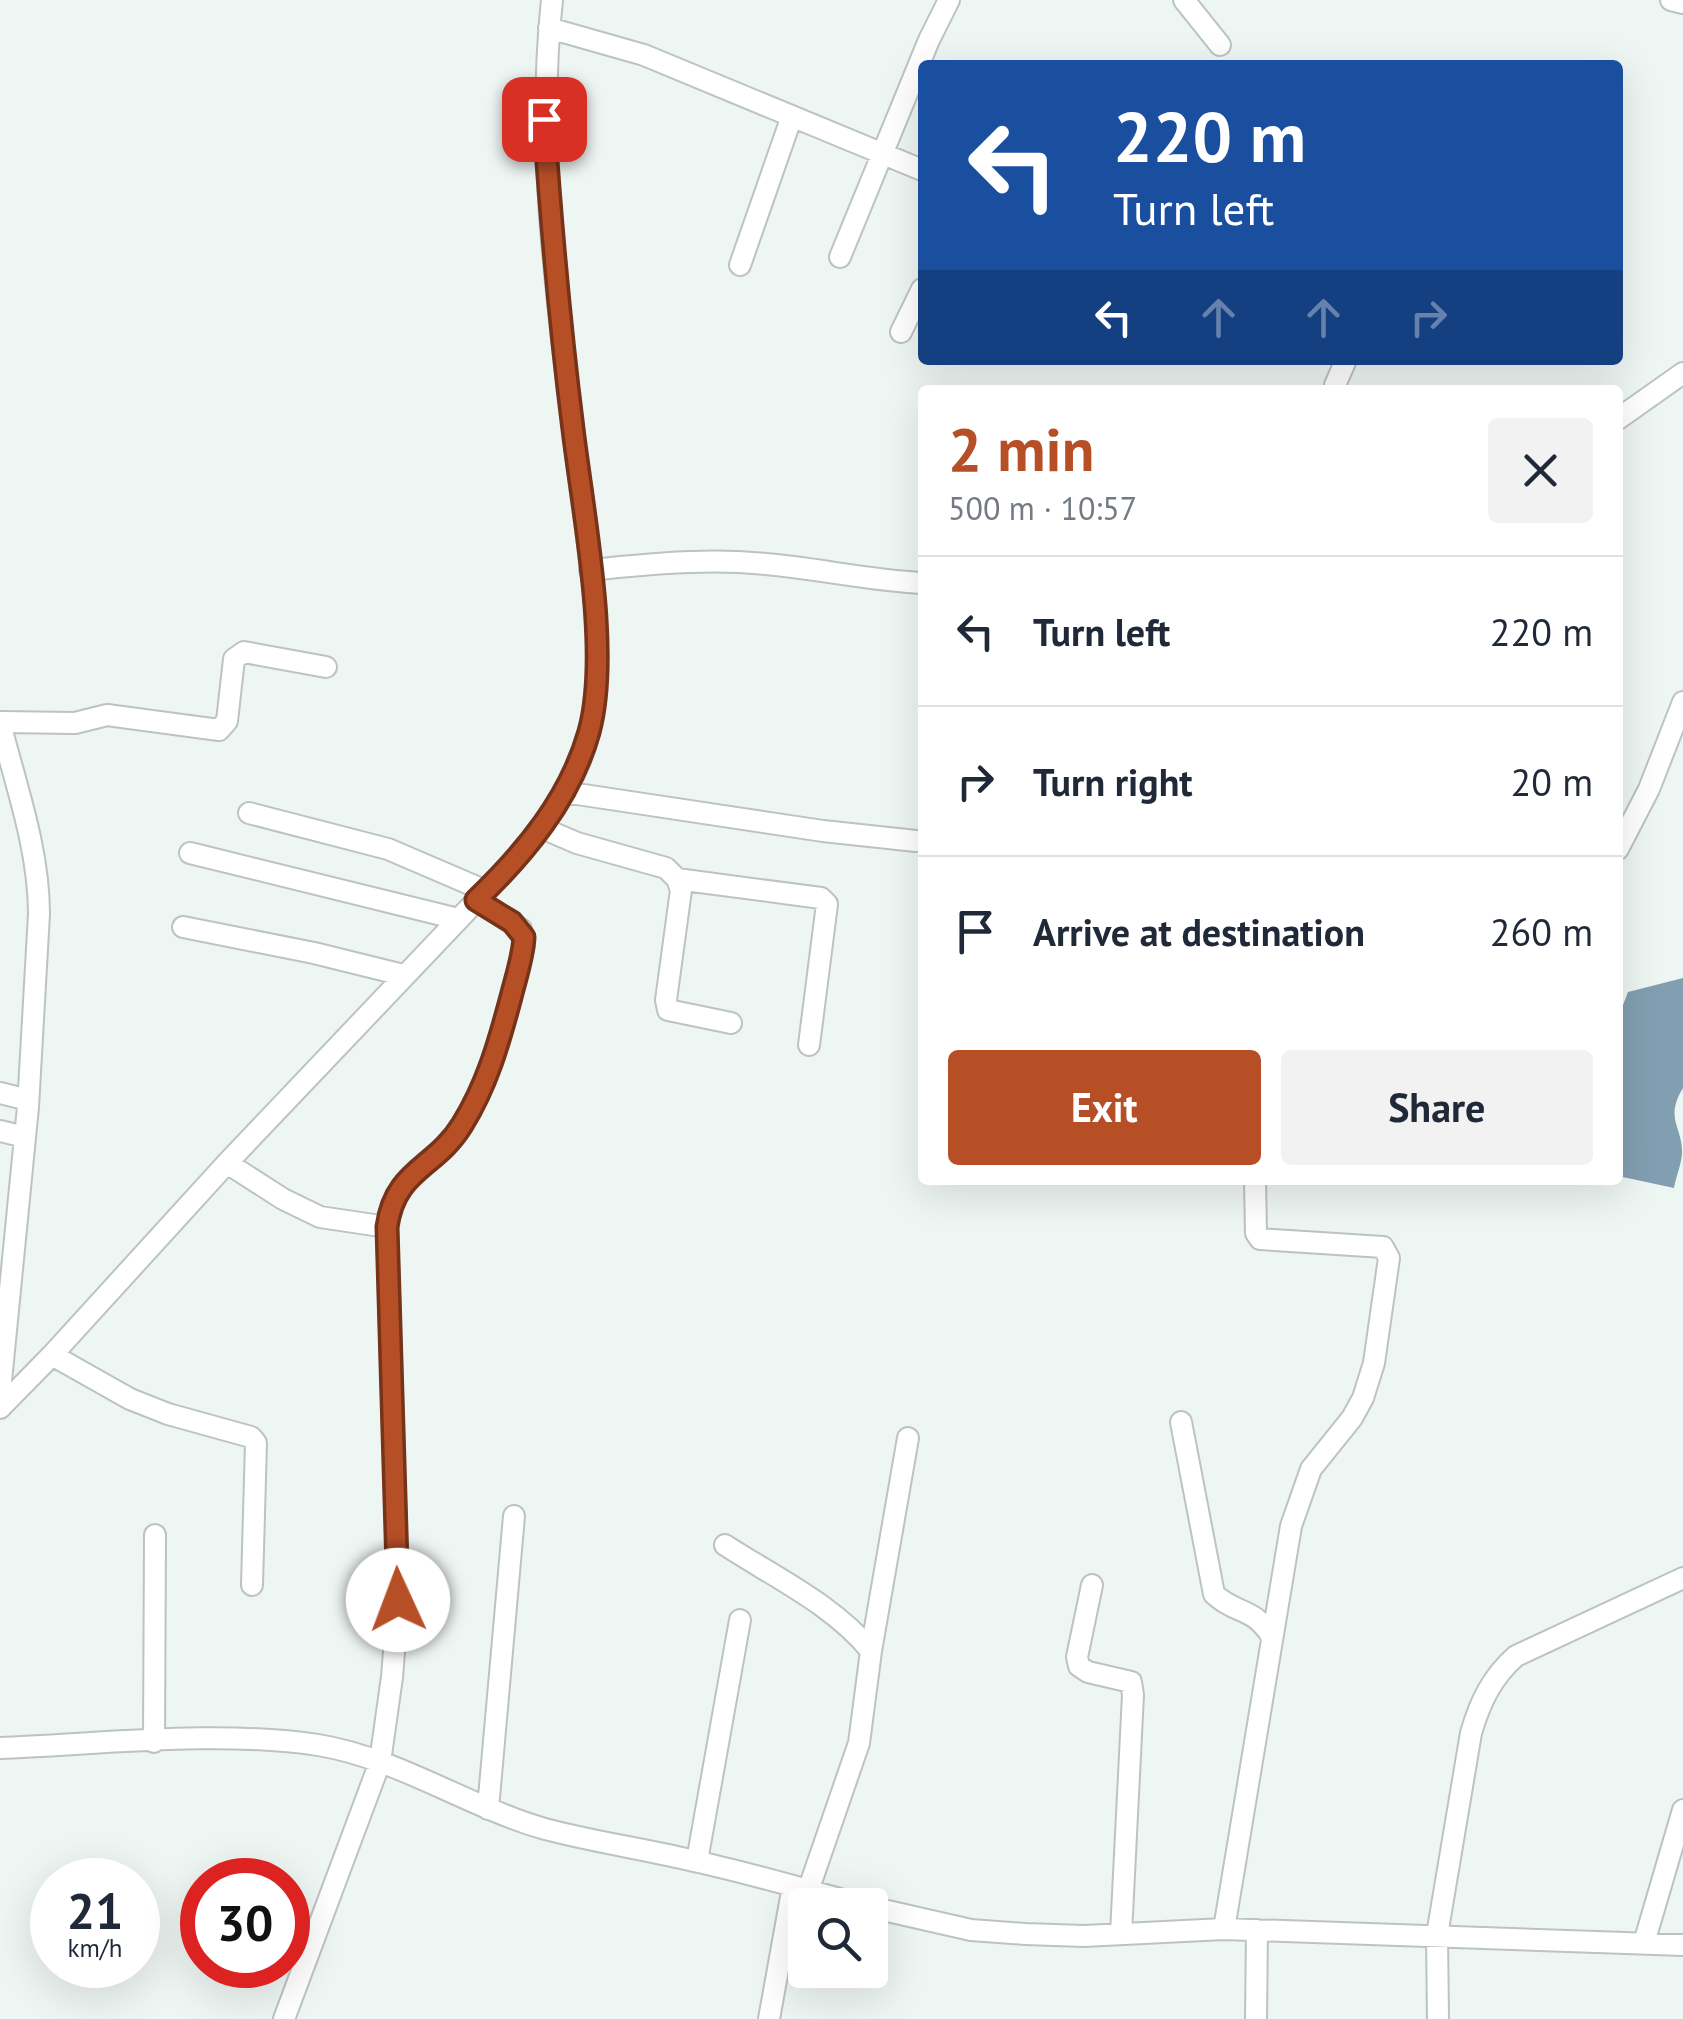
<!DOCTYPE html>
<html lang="en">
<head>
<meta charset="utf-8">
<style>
  body { margin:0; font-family:"PT Sans",sans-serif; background:#f2f2f3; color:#1f2937; height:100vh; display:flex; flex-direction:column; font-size:38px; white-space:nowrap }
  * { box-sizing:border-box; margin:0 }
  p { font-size:32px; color:#747a83 }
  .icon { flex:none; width:55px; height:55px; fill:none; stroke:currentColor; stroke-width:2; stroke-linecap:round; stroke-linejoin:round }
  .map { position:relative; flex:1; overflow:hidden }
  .side { position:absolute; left:918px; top:385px; width:705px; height:800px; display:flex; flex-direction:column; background:#fff; border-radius:10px; box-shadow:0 10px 40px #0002 }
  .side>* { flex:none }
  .guide { position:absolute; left:918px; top:60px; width:705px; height:305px; border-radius:10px; box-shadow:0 10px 40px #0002; background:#1a4fa0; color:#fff; overflow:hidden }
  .fabs { position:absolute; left:788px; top:1888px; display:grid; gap:20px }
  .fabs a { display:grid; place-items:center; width:100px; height:100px; border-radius:10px; background:#fff; box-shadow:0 10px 40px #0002; font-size:50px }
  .speed { position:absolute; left:30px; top:1858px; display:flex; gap:20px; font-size:50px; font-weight:700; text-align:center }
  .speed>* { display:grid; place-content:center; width:130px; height:130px; border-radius:50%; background:#fff; box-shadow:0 10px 40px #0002; line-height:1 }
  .speed small { font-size:25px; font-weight:400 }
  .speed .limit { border:15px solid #d22; background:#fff; color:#111 }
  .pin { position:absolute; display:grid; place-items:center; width:85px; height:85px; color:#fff; margin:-42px; border-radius:20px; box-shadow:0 5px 15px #0006 }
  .me { position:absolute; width:110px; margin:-55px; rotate:358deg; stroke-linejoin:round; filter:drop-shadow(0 0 8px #0008) }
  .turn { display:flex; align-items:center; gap:35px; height:210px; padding:0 30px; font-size:45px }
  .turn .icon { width:130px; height:130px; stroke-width:2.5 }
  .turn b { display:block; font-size:70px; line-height:85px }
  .lanes { display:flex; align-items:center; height:95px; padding:0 30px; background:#0003; justify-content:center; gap:50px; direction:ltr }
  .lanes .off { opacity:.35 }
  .round { display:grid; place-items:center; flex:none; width:105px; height:105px; border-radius:10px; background:#f2f2f3 }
  .summary { display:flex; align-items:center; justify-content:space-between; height:170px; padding:0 30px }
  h1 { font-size:60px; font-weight:700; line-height:75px; color:#b64f26 }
  .cta { display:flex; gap:20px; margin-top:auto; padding:20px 30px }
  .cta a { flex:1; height:115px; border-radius:10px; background:#b64f26; color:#fff; font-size:40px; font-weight:700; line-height:115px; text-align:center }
  .cta a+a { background:#f2f2f3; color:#1f2937 }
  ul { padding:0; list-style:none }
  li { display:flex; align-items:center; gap:30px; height:150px; padding:0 30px; border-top:2px solid #e0e1e3 }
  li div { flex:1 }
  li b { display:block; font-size:38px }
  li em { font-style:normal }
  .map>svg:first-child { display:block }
  .water { fill:#829fb1 }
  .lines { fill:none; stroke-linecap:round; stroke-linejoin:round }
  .minor-casing { stroke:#bcc3c1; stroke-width:24 }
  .minor { stroke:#fff; stroke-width:20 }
  .route-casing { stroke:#763319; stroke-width:25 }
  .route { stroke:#b64f26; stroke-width:18 }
</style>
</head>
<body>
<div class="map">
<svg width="1683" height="2019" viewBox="0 0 1683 2019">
  <rect width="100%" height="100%" fill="#eef6f4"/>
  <!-- water -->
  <path class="water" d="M1683 978V1088C1664 1119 1683 1127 1682 1154 1681 1165 1676 1177 1674 1188L1618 1176V1018L1628 992Z"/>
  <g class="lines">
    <!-- minor casing -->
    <g class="minor-casing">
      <path id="minor" d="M1184 0 1220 45
        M1671 0 1683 3
        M549 28 644 55 922 170
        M840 257 929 40 949 0
        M740 265 792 116
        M901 332 922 289
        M1338 390 1335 385 1346 360
        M1618 419 1683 373
        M590 570C639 565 688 560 737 562 799 564 860 580 922 583
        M0 722 75 723 107 715 219 730 227 721 234 659 244 652 326 667
        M0 723C16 786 39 849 39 914L28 1107 0 1391
        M564 792 823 831 916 841
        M249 813 388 849 486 891
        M542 828 577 843 666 868 677 879 681 890 666 1000 668 1010 731 1023
        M1618 849 1649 789 1683 702
        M190 853 458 919
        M677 879 821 898 827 904 809 1045
        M183 927 314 953 403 975
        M0 1093 28 1100
        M0 1131 25 1137
        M227 1163 283 1199 320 1217 387 1227
        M52 1355 130 1399 168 1414 251 1437 256 1443 252 1585
        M0 1408 52 1355 227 1163 516 859C548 821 580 777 590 728 608 645 588 553 578 470 559 314 535 157 552 0
        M1181 1422 1214 1594C1236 1615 1253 1606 1272 1637
        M725 1545C774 1577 834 1605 871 1651L859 1743 808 1891
        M1092 1585 1077 1657 1079 1666 1088 1672 1131 1682 1133 1695 1121 1934
        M871 1651 908 1438
        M154 1742 155 1535
        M0 1748C100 1744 220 1730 318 1745 398 1758 468 1807 545 1829 594 1842 645 1849 694 1861 750 1873 806 1890 862 1905
        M488 1809 514 1516
        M697 1861 740 1620
        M870 1907 971 1930 1025 1934 1084 1936 1224 1929 1683 1945
        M1224 1929 1291 1526 1311 1469 1352 1418 1363 1398 1374 1363 1389 1258 1383 1247 1260 1239 1256 1233 1255 1180
        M1644 1943 1683 1810
        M284 2019 380 1762 392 1677 398 1600 387 1227C395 1168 437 1168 463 1123 496 1068 508 1007 524 946L521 929 476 900
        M769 2019 793 1886
        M1256 2019 1257 1930
        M1438 2019 1437 1935 1471 1733C1480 1702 1492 1677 1516 1656L1683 1578"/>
    </g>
    <!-- minor -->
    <use href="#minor" class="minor"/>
  </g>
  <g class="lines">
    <!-- route casing -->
    <g class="route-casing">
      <path id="route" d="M398 1600 387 1227C395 1169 435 1169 462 1125 487 1085 499 1042 511 997 516 977 523 957 524 937L512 922 476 900C525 853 570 799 589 732 611 653 583 513 573 429 560 326 551 223 544 119"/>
    </g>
    <!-- route -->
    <use href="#route" class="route"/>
  </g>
</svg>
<div class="fabs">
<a><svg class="icon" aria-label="search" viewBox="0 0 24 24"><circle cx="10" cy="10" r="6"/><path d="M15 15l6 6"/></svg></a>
</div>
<div class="speed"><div>21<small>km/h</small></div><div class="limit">30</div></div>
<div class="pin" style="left:544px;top:119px;background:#d93025"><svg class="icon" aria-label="arrive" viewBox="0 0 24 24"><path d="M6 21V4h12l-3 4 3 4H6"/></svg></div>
<svg class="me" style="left:398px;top:1600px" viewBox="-20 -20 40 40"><circle r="19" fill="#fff"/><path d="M0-13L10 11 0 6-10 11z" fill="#b64f26"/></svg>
<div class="guide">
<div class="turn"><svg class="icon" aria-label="left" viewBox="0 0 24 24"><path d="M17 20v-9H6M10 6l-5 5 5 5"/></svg><div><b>220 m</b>Turn left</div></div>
<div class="lanes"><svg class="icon" aria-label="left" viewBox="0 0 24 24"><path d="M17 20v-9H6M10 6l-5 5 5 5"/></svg><svg class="icon off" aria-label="ahead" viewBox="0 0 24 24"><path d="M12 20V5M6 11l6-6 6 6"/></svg><svg class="icon off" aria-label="ahead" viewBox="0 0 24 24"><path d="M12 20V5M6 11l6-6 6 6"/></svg><svg class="icon off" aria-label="right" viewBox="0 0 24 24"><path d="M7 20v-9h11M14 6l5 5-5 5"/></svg></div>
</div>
<section class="side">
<div class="summary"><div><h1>2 min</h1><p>500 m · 10:57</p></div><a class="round"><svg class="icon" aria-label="close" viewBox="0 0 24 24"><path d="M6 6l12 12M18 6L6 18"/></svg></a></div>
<ul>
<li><svg class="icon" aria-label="left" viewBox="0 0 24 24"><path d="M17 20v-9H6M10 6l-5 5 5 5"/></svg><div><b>Turn left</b></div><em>220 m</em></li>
<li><svg class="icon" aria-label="right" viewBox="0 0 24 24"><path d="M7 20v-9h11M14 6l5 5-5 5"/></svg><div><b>Turn right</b></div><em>20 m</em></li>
<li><svg class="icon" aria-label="arrive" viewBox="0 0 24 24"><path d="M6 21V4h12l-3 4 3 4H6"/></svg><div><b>Arrive at destination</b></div><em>260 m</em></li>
</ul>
<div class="cta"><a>Exit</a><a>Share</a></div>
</section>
</div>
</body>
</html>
